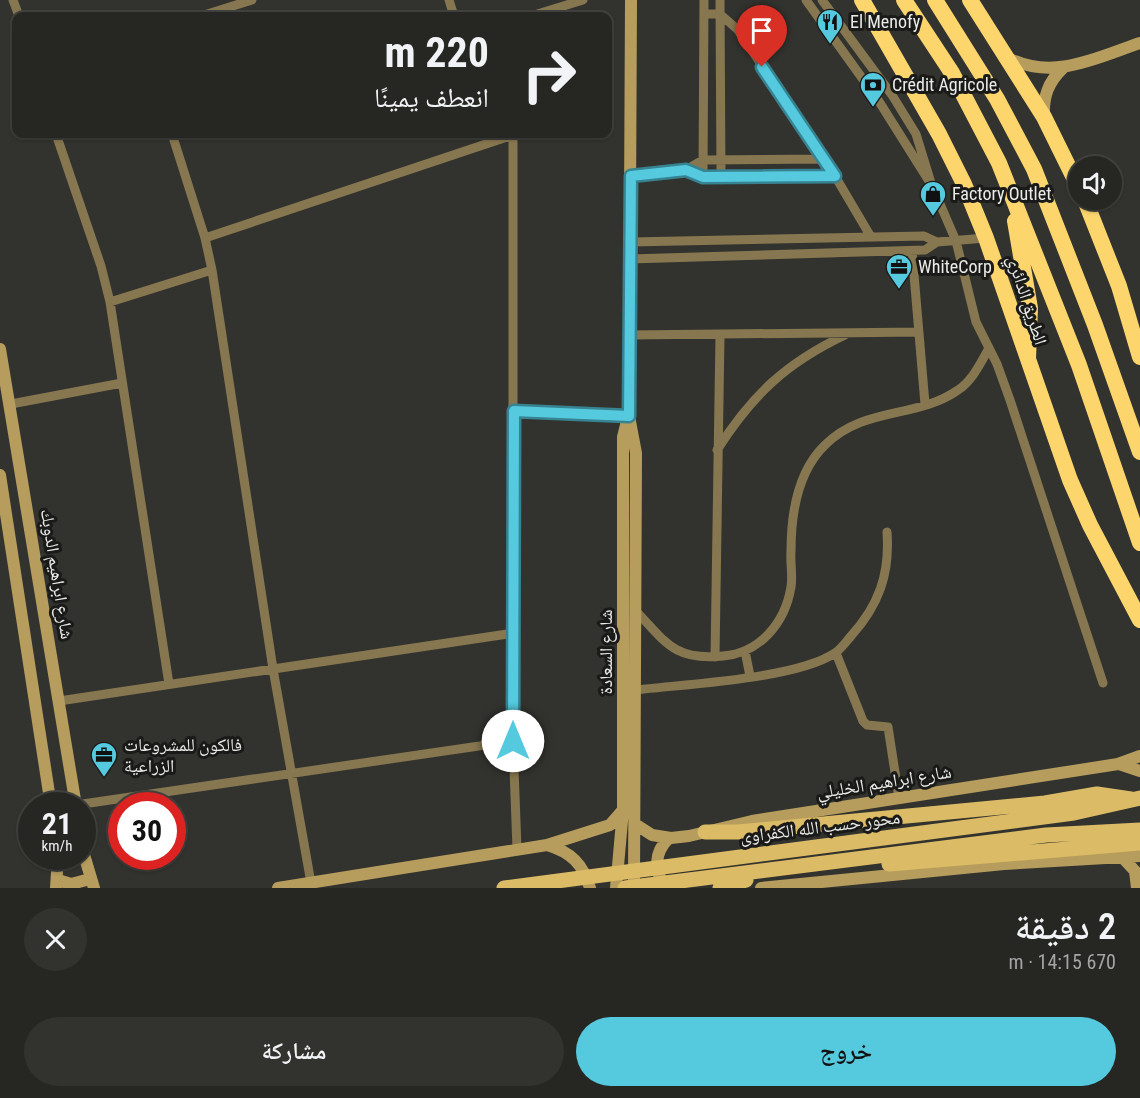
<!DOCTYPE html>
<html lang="ar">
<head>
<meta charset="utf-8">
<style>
  body { margin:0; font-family:"Roboto Condensed","Noto Naskh Arabic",sans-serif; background:#32322f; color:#f1f3f6; direction:rtl; height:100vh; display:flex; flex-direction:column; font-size:22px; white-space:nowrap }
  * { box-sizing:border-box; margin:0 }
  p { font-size:20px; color:#a4a5a5 }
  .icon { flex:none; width:33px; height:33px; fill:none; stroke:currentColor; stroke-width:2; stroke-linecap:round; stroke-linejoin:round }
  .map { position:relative; height:888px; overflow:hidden; direction:ltr }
  .sheet { display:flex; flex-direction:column; background:#262622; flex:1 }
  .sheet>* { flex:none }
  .hud { position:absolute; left:12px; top:12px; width:600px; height:126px; border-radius:12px; box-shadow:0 2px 4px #0004,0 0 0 2px #424340; direction:rtl; background:#262622; color:#f1f3f6; overflow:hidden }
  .controls { position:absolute; left:1068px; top:156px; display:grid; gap:12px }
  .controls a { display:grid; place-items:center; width:54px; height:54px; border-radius:50%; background:#262622; box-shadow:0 2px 4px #0004,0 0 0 2px #424340; font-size:30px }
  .speed { position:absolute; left:18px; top:792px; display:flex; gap:12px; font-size:30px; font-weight:700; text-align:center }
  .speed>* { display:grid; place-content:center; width:78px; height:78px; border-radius:50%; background:#262622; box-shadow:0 2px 4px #0004,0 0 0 2px #424340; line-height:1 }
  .speed small { font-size:15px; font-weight:400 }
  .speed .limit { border:9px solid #d22; background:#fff; color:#111 }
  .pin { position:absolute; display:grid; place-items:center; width:51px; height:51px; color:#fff; margin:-62px -26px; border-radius:50% 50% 50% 0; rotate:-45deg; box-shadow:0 0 6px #0007 }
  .pin .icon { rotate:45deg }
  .me { position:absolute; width:66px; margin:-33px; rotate:0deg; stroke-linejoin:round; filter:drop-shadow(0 0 4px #0008) }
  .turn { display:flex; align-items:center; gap:21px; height:126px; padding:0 24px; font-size:27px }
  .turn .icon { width:78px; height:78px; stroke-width:2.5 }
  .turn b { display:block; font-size:42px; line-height:51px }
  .round { display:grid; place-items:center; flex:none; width:63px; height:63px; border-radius:32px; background:#32322f }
  .headline { display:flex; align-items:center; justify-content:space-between; height:102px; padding:0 24px }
  h1 { font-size:36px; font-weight:600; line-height:45px }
  .button { display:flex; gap:12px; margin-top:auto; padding:12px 24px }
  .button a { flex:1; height:69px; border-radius:36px; background:#55cadf; color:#111; font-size:24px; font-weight:600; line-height:69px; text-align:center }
  .button a+a { background:#32322f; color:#f1f3f6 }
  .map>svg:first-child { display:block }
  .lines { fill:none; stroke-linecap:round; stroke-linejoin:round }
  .street { stroke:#877750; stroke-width:9 }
  .secondary { stroke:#b69d5d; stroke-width:12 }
  .primary { stroke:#dbbb65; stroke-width:15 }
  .highway { stroke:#fcd56d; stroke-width:16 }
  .route-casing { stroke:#378391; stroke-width:15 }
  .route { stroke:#55cadf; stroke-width:10 }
  .labels { text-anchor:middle; stroke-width:6; stroke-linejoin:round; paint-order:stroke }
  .poi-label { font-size:18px; fill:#ebebe8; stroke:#1a1a18; text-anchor:start }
  .street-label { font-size:18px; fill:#ebebe8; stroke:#1a1a18 }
</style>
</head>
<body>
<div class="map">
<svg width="1140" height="888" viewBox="0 0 1140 888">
  <rect width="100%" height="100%" fill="#32332e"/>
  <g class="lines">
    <!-- street -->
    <path class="street" d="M13 0 19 16
      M449 0 454 16
      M720 0 721 177
      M806 0 880 103 929 181
      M822 0 892 95 916 134 931 183 956 241 976 322 997 364 1010 400 1103 683
      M704 14H720L738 30 825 159 871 237
      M201 16 252 0
      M531 16 583 0
      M56 134 101 266 110 302 169 684
      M172 134 205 238 212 270 273 669 311 883
      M513 134V741L517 849
      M686 170 703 177 835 176
      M631 176 686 170 703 160 825 159
      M703 177 704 0
      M205 238 513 135
      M630 242 924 236 937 242 986 238
      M912 251 925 404
      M630 259 925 250 937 242
      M110 302 212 270
      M630 335 919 332
      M11 404 122 383
      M515 411 629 416
      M717 450C752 395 786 363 845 335
      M636 611C666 643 675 661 723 656 760 653 785 623 791 587 793 575 790 563 791 551 791 513 797 472 825 445 864 406 917 419 958 390 972 381 980 364 988 350
      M745 651 750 676
      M836 653 863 721 867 725 888 727 899 798
      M715 657 720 335
      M636 690C685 684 796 679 835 653 841 649 846 642 851 636 879 605 890 574 887 532
      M59 701 514 633
      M76 805 513 741"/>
    <!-- secondary -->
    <path class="secondary" d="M631 0 629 416 636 453 634 880
      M1008 58C1053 81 1096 58 1140 43
      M1044 117C1043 97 1048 82 1063 68
      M0 349 76 806
      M0 475 51 806
      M1119 764 1140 771
      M635 824 652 835 671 838 689 836 752 821 1118 764 1140 756
      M547 845C571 852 583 864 590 888
      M82 848 94 888
      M1122 857 1135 871 1137 888
      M58 880 71 884 90 879
      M56 888 58 856
      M278 888 547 845 610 825 623 810
      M616 888 623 810V437L628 417
      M667 888C653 872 654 852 669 838
      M761 888 1004 864 1140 856"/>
    <!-- primary -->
    <path class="primary" d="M705 832H738L1045 803 1097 794 1131 799
      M889 864 1140 843
      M504 888 1074 813 1140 798
      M625 888 1046 835 1140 830
      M720 888 746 880"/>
    <!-- highway -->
    <path class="highway" d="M862 0 939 134 964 184 986 238 1070 480 1090 525 1140 620
      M904 0 952 73 999 163 1079 365 1140 543
      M935 0 997 99 1034 169 1095 325 1140 452
      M970 0 1044 117 1078 186
      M1085 200 1119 286 1140 357
      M1015 221 1030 308 1028 359"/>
  </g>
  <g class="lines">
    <!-- route casing -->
    <g class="route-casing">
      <path id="route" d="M513 741 514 411 629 416 631 176 686 170 703 177 835 176 762 67"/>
    </g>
    <!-- route -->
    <use href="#route" class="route"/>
  </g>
  <!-- icons -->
  <defs>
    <g id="restaurant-pin" transform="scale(1.35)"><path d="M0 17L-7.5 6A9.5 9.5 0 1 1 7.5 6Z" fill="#55cadf" stroke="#1a1a18"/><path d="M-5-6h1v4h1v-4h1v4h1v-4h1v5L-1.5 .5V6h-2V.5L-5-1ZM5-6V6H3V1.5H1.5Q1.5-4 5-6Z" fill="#111"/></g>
    <g id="bank-pin" transform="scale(1.35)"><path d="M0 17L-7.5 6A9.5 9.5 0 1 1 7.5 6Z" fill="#55cadf" stroke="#1a1a18"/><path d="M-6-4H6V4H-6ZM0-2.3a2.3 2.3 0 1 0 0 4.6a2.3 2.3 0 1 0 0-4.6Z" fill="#111"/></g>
    <g id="shop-pin" transform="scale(1.35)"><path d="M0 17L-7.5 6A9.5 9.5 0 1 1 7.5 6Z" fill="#55cadf" stroke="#1a1a18"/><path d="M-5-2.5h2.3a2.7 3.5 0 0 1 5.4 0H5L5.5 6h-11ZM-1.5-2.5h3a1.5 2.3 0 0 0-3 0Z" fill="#111"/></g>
    <g id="office-pin" transform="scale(1.35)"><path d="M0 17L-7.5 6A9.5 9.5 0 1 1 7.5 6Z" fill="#55cadf" stroke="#1a1a18"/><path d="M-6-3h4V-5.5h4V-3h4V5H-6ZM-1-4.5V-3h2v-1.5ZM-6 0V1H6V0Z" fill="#111"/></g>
  </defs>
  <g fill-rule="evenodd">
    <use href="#restaurant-pin" x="830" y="22"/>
    <use href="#bank-pin" x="873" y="85"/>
    <use href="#shop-pin" x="933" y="194"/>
    <use href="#office-pin" x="899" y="267"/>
    <use href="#office-pin" x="104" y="755"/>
  </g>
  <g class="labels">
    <!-- poi labels -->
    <g class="poi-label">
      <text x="850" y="28">El Menofy</text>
      <text x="892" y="91">Crédit Agricole</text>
      <text x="952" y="200">Factory Outlet</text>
      <text x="918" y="273">WhiteCorp</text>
      <text x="124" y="751">فالكون للمشروعات<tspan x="124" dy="21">الزراعية</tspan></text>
    </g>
    <!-- street labels -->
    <g class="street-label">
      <text transform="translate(1027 300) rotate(72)" y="6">الطريق الدائري</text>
      <text transform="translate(57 574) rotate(81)" y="6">شارع ابراهيم الدوبك</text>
      <text transform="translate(606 652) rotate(-90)" y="6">شارع السعادة</text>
      <text transform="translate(884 782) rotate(-9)" y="6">شارع ابراهيم الخليلي</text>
      <text transform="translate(820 827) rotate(-7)" y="6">محور حسب الله الكفراوى</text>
    </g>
  </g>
</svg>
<div class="controls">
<a><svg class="icon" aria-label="sound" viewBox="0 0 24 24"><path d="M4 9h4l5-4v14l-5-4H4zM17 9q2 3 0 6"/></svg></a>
</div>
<div class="speed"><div>21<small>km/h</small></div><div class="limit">30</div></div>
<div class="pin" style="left:762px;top:67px;background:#d93025"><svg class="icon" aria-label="arrive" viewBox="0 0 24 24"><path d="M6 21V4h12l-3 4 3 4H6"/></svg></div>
<svg class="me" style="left:513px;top:741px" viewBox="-20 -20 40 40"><circle r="19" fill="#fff"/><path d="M0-13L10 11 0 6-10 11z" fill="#55cadf"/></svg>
<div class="hud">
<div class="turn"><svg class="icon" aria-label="right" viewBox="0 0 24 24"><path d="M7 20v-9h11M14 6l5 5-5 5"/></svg><div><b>220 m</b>انعطف يمينًا</div></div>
</div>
</div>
<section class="sheet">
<div class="headline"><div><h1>2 دقيقة</h1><p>670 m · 14:15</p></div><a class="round"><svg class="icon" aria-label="close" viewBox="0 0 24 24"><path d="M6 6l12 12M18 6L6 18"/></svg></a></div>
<div class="button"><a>خروج</a><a>مشاركة</a></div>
</section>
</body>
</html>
